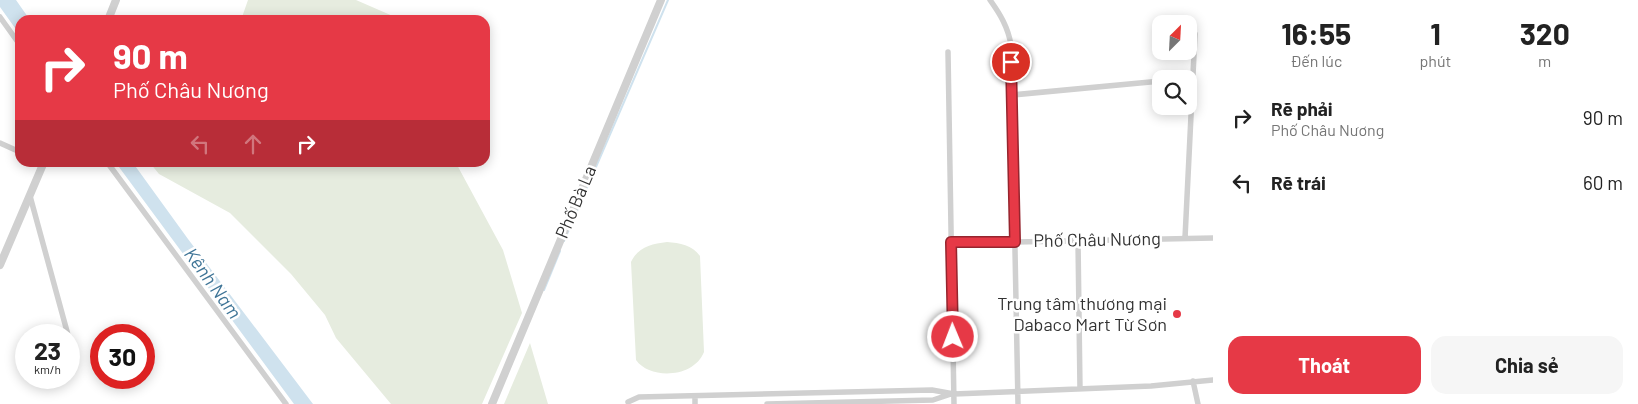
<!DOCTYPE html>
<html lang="vi">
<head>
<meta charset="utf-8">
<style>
  body { margin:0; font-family:Barlow,sans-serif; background:#f6f6f6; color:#222; height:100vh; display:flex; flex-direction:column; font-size:19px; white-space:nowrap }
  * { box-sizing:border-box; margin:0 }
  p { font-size:16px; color:#767676 }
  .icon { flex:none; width:28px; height:28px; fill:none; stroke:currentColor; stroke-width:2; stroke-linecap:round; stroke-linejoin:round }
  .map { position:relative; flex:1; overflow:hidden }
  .sheet { display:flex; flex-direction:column; background:#fff; width:425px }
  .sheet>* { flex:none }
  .banner { position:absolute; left:15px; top:15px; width:475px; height:152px; border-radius:15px; box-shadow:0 2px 12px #0003; background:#e63946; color:#fff; overflow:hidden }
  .needle { width:32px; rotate:24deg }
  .buttons { position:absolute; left:1152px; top:15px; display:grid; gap:10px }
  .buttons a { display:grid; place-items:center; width:45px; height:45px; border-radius:10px; background:#fff; box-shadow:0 2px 12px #0003; font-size:25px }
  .speed { position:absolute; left:15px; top:324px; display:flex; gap:10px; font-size:25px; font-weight:700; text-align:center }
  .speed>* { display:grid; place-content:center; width:65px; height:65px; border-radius:50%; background:#fff; box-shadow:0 2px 12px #0003; line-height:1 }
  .speed small { font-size:12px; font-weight:400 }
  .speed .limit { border:8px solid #d22; background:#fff; color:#111 }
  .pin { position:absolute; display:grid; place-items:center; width:42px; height:42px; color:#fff; margin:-21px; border:2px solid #fff; border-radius:50%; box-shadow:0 1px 5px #0007 }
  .me { position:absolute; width:55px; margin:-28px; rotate:359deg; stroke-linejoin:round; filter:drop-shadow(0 0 4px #0008) }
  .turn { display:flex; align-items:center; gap:18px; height:105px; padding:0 15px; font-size:22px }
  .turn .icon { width:65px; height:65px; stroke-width:2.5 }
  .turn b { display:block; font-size:35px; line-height:42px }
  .lanes { display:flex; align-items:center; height:48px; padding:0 15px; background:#0003; justify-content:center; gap:25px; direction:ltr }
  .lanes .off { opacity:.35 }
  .eta { display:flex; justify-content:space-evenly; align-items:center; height:85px; text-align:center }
  .eta b { font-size:30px; font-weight:700; line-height:35px }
  .button { display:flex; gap:10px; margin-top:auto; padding:10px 15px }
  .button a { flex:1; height:58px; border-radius:15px; background:#e63946; color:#fff; font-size:20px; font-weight:700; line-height:58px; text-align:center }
  .button a+a { background:#f6f6f6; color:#222 }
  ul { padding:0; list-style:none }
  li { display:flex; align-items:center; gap:15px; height:65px; padding:0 15px }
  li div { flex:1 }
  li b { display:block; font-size:19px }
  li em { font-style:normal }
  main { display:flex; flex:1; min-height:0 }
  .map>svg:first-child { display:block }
  .green { fill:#e6ecdf }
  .water { fill:#cfe2ee }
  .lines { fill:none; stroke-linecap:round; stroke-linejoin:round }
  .stream { stroke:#cfe2ee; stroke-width:2 }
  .minor { stroke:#d0d0d0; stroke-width:5.5 }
  .tertiary { stroke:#d0d0d0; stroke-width:8 }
  .route-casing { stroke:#96252e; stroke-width:12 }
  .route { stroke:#e63946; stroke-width:9 }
  .poi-dot { fill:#e63946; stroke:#fff; stroke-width:2 }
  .labels { text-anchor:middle; stroke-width:5; stroke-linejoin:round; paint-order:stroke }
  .street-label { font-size:18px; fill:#333; stroke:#fff }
  .poi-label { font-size:18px; fill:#333; stroke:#fff; text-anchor:end }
  .water-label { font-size:19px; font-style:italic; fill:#3f7597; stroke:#fff }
</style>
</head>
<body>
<main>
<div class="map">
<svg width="1213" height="404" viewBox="0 0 1213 404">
  <rect width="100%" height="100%" fill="#fff"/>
  <!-- green -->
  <path class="green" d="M248 0H356L402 20H241Z
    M150 163H456L503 250 522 313 482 404H391L336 338 325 315 291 274 230 213 159 174Z
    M667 242C680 243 692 245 700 256L704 352C694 378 650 380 636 360L631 262C638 247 651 244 667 242Z
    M530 343 548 404H504Z"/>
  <!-- water -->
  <path class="water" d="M0 0H16L30 20H20V35L0 7Z
    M116 163H133L188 239 313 404H294Z"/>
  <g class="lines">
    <!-- stream -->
    <path class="stream" d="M564 241 668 0
      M544 290 560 251"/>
    <!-- minor -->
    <path class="minor" d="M990 0C1000 14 1008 27 1011 45L1018 404
      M0 17 20 45
      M948 52 954 404
      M1012 95 1161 81
      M0 143 20 152
      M107 162 286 404
      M30 196 68 335
      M1185 238 1195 34
      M1078 241 1080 389
      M951 242H1015L1213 238
      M1193 381 1198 404
      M695 396V404
      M628 402 639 397 932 390 954 394 1151 386 1213 380
      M767 404 933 400 951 394"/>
    <!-- tertiary -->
    <path class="tertiary" d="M108 20 116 0
      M0 265 44 162
      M492 404 661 0"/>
  </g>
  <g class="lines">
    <!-- route casing -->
    <g class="route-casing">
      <path id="route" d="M953 337 951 242H1015L1011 62"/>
    </g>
    <!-- route -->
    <use href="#route" class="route"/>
  </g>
  <!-- markers -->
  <circle class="poi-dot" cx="1177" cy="314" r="5"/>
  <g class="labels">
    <!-- street labels -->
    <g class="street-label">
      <text transform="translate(576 202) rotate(-67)" y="6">Phố Bà La</text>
      <text transform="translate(1097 240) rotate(-1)" y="6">Phố Châu Nương</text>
    </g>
    <!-- poi labels -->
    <g class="poi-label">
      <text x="1167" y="310">Trung tâm thương mại<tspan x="1167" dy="21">Dabaco Mart Từ Sơn</tspan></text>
    </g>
    <!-- water labels -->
    <g class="water-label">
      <text transform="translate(213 283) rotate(54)" y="7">Kênh Nam</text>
    </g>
  </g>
</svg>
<div class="buttons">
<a><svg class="needle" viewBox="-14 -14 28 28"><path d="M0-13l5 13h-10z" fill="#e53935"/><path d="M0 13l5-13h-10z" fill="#767676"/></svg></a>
<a><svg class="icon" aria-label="search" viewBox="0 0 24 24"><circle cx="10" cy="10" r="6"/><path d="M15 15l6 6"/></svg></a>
</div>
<div class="speed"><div>23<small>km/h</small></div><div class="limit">30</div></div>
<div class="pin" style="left:1011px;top:62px;background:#d93025"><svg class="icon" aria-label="arrive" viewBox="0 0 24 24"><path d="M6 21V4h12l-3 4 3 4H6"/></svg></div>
<svg class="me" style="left:953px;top:337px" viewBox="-20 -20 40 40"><circle r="17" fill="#e63946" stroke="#fff" stroke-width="3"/><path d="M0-11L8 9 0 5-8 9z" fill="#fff"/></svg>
<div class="banner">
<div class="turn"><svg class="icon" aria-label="right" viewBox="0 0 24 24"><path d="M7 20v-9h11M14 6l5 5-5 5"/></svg><div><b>90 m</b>Phố Châu Nương</div></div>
<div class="lanes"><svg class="icon off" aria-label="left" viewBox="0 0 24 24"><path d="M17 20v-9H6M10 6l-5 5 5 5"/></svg><svg class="icon off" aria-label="ahead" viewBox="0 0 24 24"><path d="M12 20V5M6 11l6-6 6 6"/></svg><svg class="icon" aria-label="right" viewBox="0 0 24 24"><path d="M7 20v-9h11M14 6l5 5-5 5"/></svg></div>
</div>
</div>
<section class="sheet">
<div class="eta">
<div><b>16:55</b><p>Đến lúc</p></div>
<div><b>1</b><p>phút</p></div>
<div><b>320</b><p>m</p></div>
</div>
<ul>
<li><svg class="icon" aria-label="right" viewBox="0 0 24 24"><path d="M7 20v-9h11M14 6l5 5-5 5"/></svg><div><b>Rẽ phải</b><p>Phố Châu Nương</p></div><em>90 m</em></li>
<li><svg class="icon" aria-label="left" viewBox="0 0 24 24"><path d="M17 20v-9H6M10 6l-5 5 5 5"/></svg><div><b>Rẽ trái</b></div><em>60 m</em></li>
</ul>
<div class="button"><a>Thoát</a><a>Chia sẻ</a></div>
</section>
</main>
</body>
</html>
